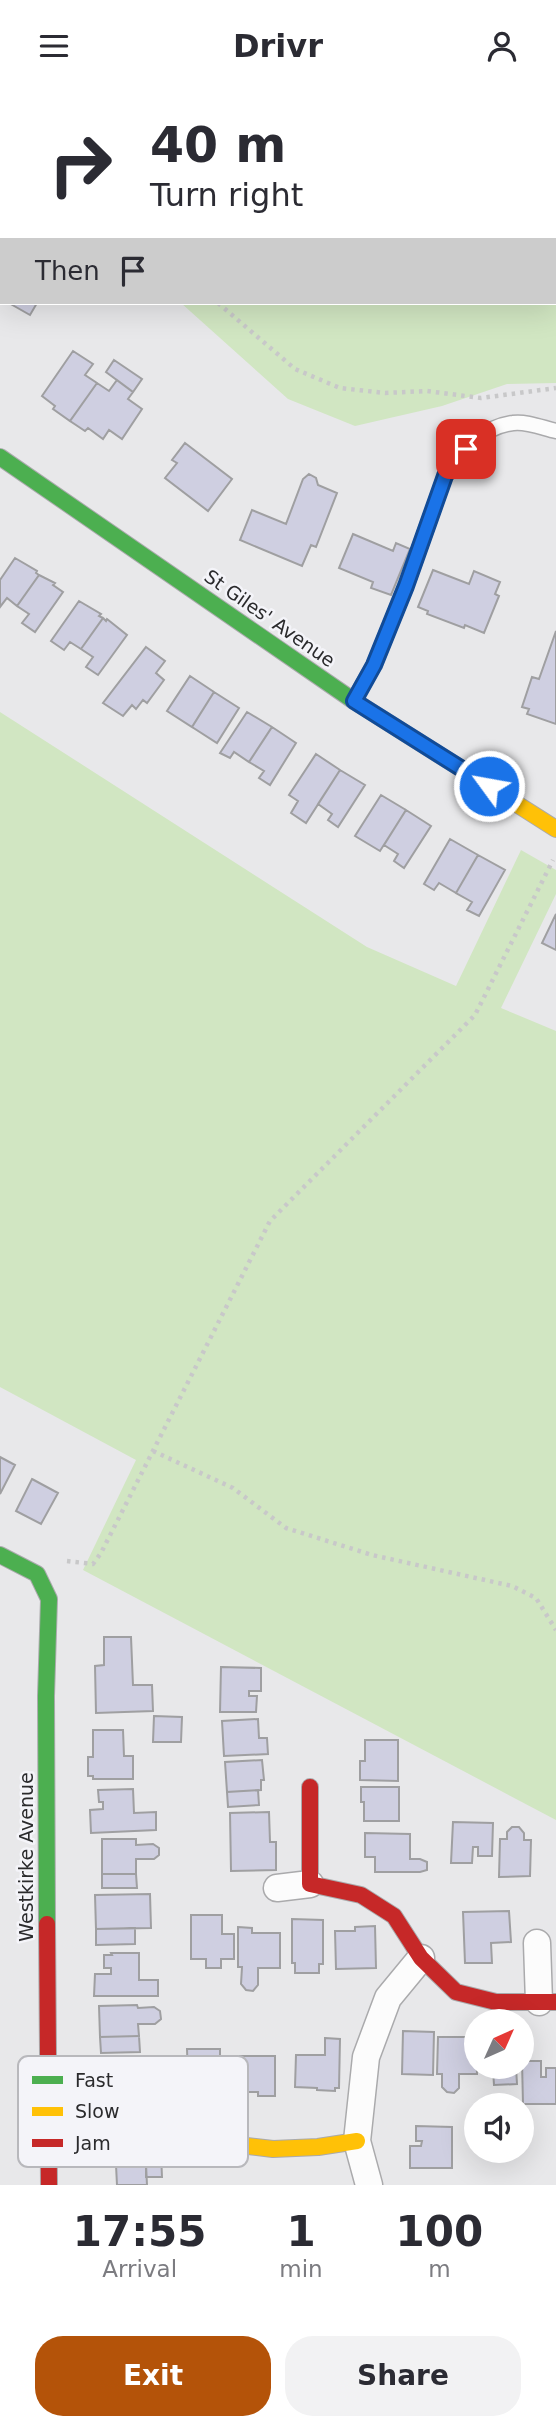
<!DOCTYPE html>
<html lang="en">
<head>
<meta charset="utf-8">
<style>
  body { margin:0; font-family:"DejaVu Sans",sans-serif; background:#f2f2f3; color:#2b2b33; height:100vh; display:flex; flex-direction:column; font-size:26px; white-space:nowrap }
  * { box-sizing:border-box; margin:0 }
  p { font-size:23px; color:#7c7c81 }
  .icon { flex:none; width:38px; height:38px; fill:none; stroke:currentColor; stroke-width:2; stroke-linecap:round; stroke-linejoin:round }
  .map { position:relative; height:2094px; overflow:hidden }
  .details { display:flex; flex-direction:column; background:#fff; flex:1 }
  .details>* { flex:none }
  .banner { position:absolute; left:0px; top:0px; width:556px; height:214px; box-shadow:0 7px 28px #0002; background:#fff; color:#2b2b33; overflow:hidden }
  .needle { width:46px; rotate:45deg }
  .fabs { position:absolute; left:464px; top:1918px; display:grid; gap:14px }
  .fabs a { display:grid; place-items:center; width:70px; height:70px; border-radius:50%; background:#fff; box-shadow:0 7px 28px #0002; font-size:35px }
  .pin { position:absolute; display:grid; place-items:center; width:60px; height:60px; color:#fff; margin:-30px; border-radius:14px; box-shadow:0 4px 10px #0006 }
  .me { position:absolute; width:77px; margin:-38px; rotate:302deg; stroke-linejoin:round; filter:drop-shadow(0 0 5px #0008) }
  .turn { display:flex; align-items:center; gap:24px; height:147px; padding:0 35px; font-size:32px }
  .turn .icon { width:91px; height:91px; stroke-width:2.5 }
  .turn b { display:block; font-size:49px; line-height:60px }
  .then { display:flex; align-items:center; height:66px; padding:0 35px; background:#0003; gap:14px; font-size:26px }
  .eta { display:flex; justify-content:space-evenly; align-items:center; height:119px; text-align:center }
  .eta b { font-size:42px; font-weight:600; line-height:49px }
  .primary-button { display:flex; gap:14px; margin-top:auto; padding:14px 35px }
  .primary-button a { flex:1; height:80px; border-radius:28px; background:#b45309; color:#fff; font-size:28px; font-weight:600; line-height:80px; text-align:center }
  .primary-button a+a { background:#f2f2f3; color:#2b2b33 }
  header { display:flex; justify-content:space-between; align-items:center; height:91px; padding:0 35px; background:#fff; font-size:32px; font-weight:600 }
  .map>svg:first-child { display:block }
  .green { fill:#d1e6c2 }
  .building { fill:#cfcfe1; stroke:#9f9fa1; stroke-width:2 }
  .lines { fill:none; stroke-linecap:round; stroke-linejoin:round }
  .lane-casing { stroke:#aaaaac; stroke-width:17 }
  .street-casing { stroke:#aaaaac; stroke-width:29 }
  .fast-casing { stroke:#aaaaac; stroke-width:18 }
  .slow-casing { stroke:#aaaaac; stroke-width:18 }
  .jam-casing { stroke:#aaaaac; stroke-width:18 }
  .path { stroke:#c8c8c9; stroke-width:4.5; stroke-dasharray:3.5 5; stroke-linecap:butt }
  .lane { stroke:#fcfcfc; stroke-width:14 }
  .street { stroke:#fcfcfc; stroke-width:26 }
  .fast { stroke:#4caf50; stroke-width:16 }
  .slow { stroke:#ffc107; stroke-width:16 }
  .jam { stroke:#c62828; stroke-width:16 }
  .route-casing { stroke:#114b97; stroke-width:18 }
  .route { stroke:#1a73e8; stroke-width:12 }
  .labels { text-anchor:middle; stroke-width:5; stroke-linejoin:round; paint-order:stroke }
  .street-label { font-size:19px; fill:#2b2b2d; stroke:#f4f4f9 }
  .key { fill:#f4f4f9; stroke:#b8b8bc; stroke-width:2 }
  .key-label { font-size:19px; fill:#2b2b2d }
</style>
</head>
<body>
<header><svg class="icon" aria-label="menu" viewBox="0 0 24 24"><path d="M4 6h16M4 12h16M4 18h16"/></svg>Drivr<svg class="icon" aria-label="person" viewBox="0 0 24 24"><circle cx="12" cy="8" r="4"/><path d="M4 21q1-7 8-7t8 7"/></svg></header>
<div class="map">
<svg width="556" height="2094" viewBox="0 0 556 2094">
  <rect width="100%" height="100%" fill="#e8e8ea"/>
  <!-- green -->
  <path class="green" d="M314 0H556V292L507 293 442 315 355 335 288 308 181 212H555V2H313Z
    M0 621 367 856 456 895 521 759 556 779V803L501 917 556 940V1729L83 1479 136 1369 0 1296Z"/>
  <!-- building -->
  <path class="building" d="M9 212H37L30 224Z
    M73 260 93 273 85 284 97 292 70 330 53 318 55 315 42 305Z
    M114 269 142 288 133 301 106 281Z
    M117 289 133 301 128 308 142 318 122 348 109 339 103 348 88 337 85 340 70 330 97 292 109 300Z
    M185 352 232 388 208 420 165 387 177 372 172 369Z
    M309 383 316 387 318 394 337 402 316 456 311 454 302 475 240 449 252 419 286 433 303 388Z
    M353 443 393 460 396 452 410 458 391 504 371 497 373 491 339 477Z
    M15 467 37 480 36 482 39 484 17 515 7 507 0 516V489Z
    M433 479 469 493 474 480 500 491 495 503 499 505 484 542 465 534 464 537 427 523 428 520 418 516Z
    M39 484 55 492 53 494 63 501 35 541 22 532 29 523 17 515Z
    M79 510 101 523 99 525 103 527 81 558 70 551 64 559 51 550Z
    M103 527 106 530 107 528 127 544 98 584 86 576 93 566 81 558Z
    M556 540V633L527 623 529 618 522 616 532 586 539 588Z
    M146 556 165 570 156 582 164 589 147 612 143 609 136 618 132 614 123 625 103 612Z
    M190 585 214 601 192 636 167 620Z
    M214 601 239 617 217 652 192 636Z
    M247 621 272 636 249 671 234 661 230 667 220 662Z
    M272 636 296 652 270 694 259 687 264 680 249 671Z
    M316 663 340 679 306 732 291 722 298 710 289 704Z
    M340 679 365 694 338 736 328 729 332 723 318 713Z
    M381 704 406 719 380 760 355 745Z
    M406 719 431 735 404 777 394 770 398 763 384 754Z
    M450 748 478 764 456 802 439 792 434 799 424 793Z
    M478 764 505 779 479 825 467 819 472 811 456 802Z
    M556 823V859L542 852Z
    M0 1366 15 1374 0 1403Z
    M32 1388 58 1402 41 1433 16 1420Z
    M104 1546H131L133 1594H152L153 1620 96 1622 95 1575 104 1574Z
    M221 1576 261 1577V1600H249V1605H257L256 1621H220Z
    M154 1625 182 1626 181 1651H153Z
    M258 1628 259 1647H267L268 1663 224 1665 222 1630Z
    M93 1639H123L124 1665H133V1688H93V1685H88V1666H93Z
    M365 1649H398V1690L360 1689V1670H365Z
    M262 1669 264 1689H261V1699L227 1701 225 1671Z
    M361 1696H399V1730H364V1711H361Z
    M133 1698 134 1722 156 1721V1739L91 1742 90 1719 103 1718V1711H99L98 1699Z
    M258 1699 259 1714 228 1716 227 1701Z
    M269 1721 270 1751H276V1779L231 1780 230 1722Z
    M453 1731 493 1732 492 1765H478V1756H473L472 1772H451Z
    M512 1736H519L524 1742V1749H531L530 1785 499 1786 500 1748H507V1741Z
    M365 1742 410 1743V1768H420L427 1771V1779L420 1781H375V1766H365Z
    M102 1748H136V1754L153 1753 159 1757V1764L154 1768H136V1783H102Z
    M102 1783H136L137 1797H102Z
    M150 1803 151 1837 96 1838 95 1804Z
    M509 1820 511 1851 491 1852 492 1872H465L463 1821Z
    M191 1824H222V1843H234V1868H221V1877H206V1868H191Z
    M292 1828 323 1829V1873H319V1882H295V1872H292Z
    M375 1835 376 1877 336 1878 335 1840H355V1836Z
    M238 1836 252 1837V1842H280V1877H258V1894L253 1900 246 1899 241 1893 242 1876H238Z
    M135 1837V1853L96 1854V1838Z
    M111 1862H139V1889H158V1905H94L95 1883H111V1877H104V1864H112Z
    M137 1914 138 1917 154 1916 160 1920 161 1928 155 1933H138L139 1945 100 1946 99 1915Z
    M403 1940 434 1941 433 1984 402 1983Z
    M139 1945 140 1961 101 1962 100 1946Z
    M438 1946H476L477 1983H459V1997L454 2002 447 2001 442 1996V1983H437Z
    M325 1947 340 1948 339 1997H335V2000L317 1999V1997L295 1996 296 1964H325Z
    M187 1958H220V1965H234V1998L211 1999V1989H188Z
    M240 1965H275V2005H258V2001H240Z
    M522 1970H541V1986H546V1977H556V2013H523Z
    M487 1976H516L517 1993 494 1994 493 1979H487Z
    M416 2035 452 2036V2077H410V2055H421L422 2050H416Z
    M161 2062 162 2086H146V2063Z
    M146 2073 147 2094H117L116 2074Z"/>
  <g class="lines">
    <!-- lane casing -->
    <g class="lane-casing">
      <path id="lane" d="M94 0 97 2
        M285 2 287 0
        M354 609 374 574 406 495 445 385C461 360 482 336 513 332 526 330 543 337 556 340"/>
    </g>
    <!-- street casing -->
    <g class="street-casing">
      <path id="street" d="M277 1797 310 1793
        M537 1852 539 1911
        M369 2094 357 2050 366 1966 388 1907 421 1867"/>
    </g>
    <!-- fast casing -->
    <g class="fast-casing">
      <path id="fast" d="M0 366 354 610 465 680
        M0 1464 37 1483 49 1508 46 1605 47 1833"/>
    </g>
    <!-- slow casing -->
    <g class="slow-casing">
      <path id="slow" d="M465 680 556 738
        M49 2040 181 2041 222 2052 273 2058 318 2056 357 2050"/>
    </g>
    <!-- jam casing -->
    <g class="jam-casing">
      <path id="jam" d="M310 1696V1793L361 1804 394 1825 421 1867 456 1901 496 1911H556
        M47 1833 49 2094"/>
    </g>
    <!-- path -->
    <path class="path" d="M218 212 295 278 340 297 385 302 427 300 481 307 556 297
      M153 1360 233 1397 286 1437 372 1464 512 1495 536 1507 556 1539
      M67 1470 93 1473 101 1462 270 1130 475 924 553 769"/>
    <!-- lane -->
    <use href="#lane" class="lane"/>
    <!-- street -->
    <use href="#street" class="street"/>
    <!-- fast -->
    <use href="#fast" class="fast"/>
    <!-- slow -->
    <use href="#slow" class="slow"/>
    <!-- jam -->
    <use href="#jam" class="jam"/>
  </g>
  <g class="lines">
    <!-- route casing -->
    <g class="route-casing">
      <path id="route" d="M466 358 454 370 445 385 406 495 374 574 354 610 489 695"/>
    </g>
    <!-- route -->
    <use href="#route" class="route"/>
  </g>
  <g class="labels">
    <!-- street labels -->
    <g class="street-label">
      <text transform="translate(270 527) rotate(35)" y="7">St Giles' Avenue</text>
      <text transform="translate(26 1766) rotate(-90)" y="7">Westkirke Avenue</text>
    </g>
  </g>
  <!-- legend -->
  <rect x="18" y="1965" width="230" height="111" rx="10" class="key"/>
  <rect x="32" y="1985" width="31" height="8" fill="#4caf50"/>
  <rect x="32" y="2016" width="31" height="9" fill="#ffc107"/>
  <rect x="32" y="2048" width="31" height="8" fill="#c62828"/>
  <g class="key-label">
    <text x="75" y="1996">Fast</text>
    <text x="75" y="2027">Slow</text>
    <text x="75" y="2059">Jam</text>
  </g>
</svg>
<div class="fabs">
<a><svg class="needle" viewBox="-14 -14 28 28"><path d="M0-13l5 13h-10z" fill="#e53935"/><path d="M0 13l5-13h-10z" fill="#7c7c81"/></svg></a>
<a><svg class="icon" aria-label="sound" viewBox="0 0 24 24"><path d="M4 9h4l5-4v14l-5-4H4zM17 9q2 3 0 6"/></svg></a>
</div>
<div class="pin" style="left:466px;top:358px;background:#d93025"><svg class="icon" aria-label="arrive" viewBox="0 0 24 24"><path d="M6 21V4h12l-3 4 3 4H6"/></svg></div>
<svg class="me" style="left:489px;top:695px" viewBox="-20 -20 40 40"><circle r="17" fill="#1a73e8" stroke="#fff" stroke-width="3"/><path d="M0-11L8 9 0 5-8 9z" fill="#fff"/></svg>
<div class="banner">
<div class="turn"><svg class="icon" aria-label="right" viewBox="0 0 24 24"><path d="M7 20v-9h11M14 6l5 5-5 5"/></svg><div><b>40 m</b>Turn right</div></div>
<div class="then">Then<svg class="icon" aria-label="arrive" viewBox="0 0 24 24"><path d="M6 21V4h12l-3 4 3 4H6"/></svg></div>
</div>
</div>
<section class="details">
<div class="eta">
<div><b>17:55</b><p>Arrival</p></div>
<div><b>1</b><p>min</p></div>
<div><b>100</b><p>m</p></div>
</div>
<div class="primary-button"><a>Exit</a><a>Share</a></div>
</section>
</body>
</html>
